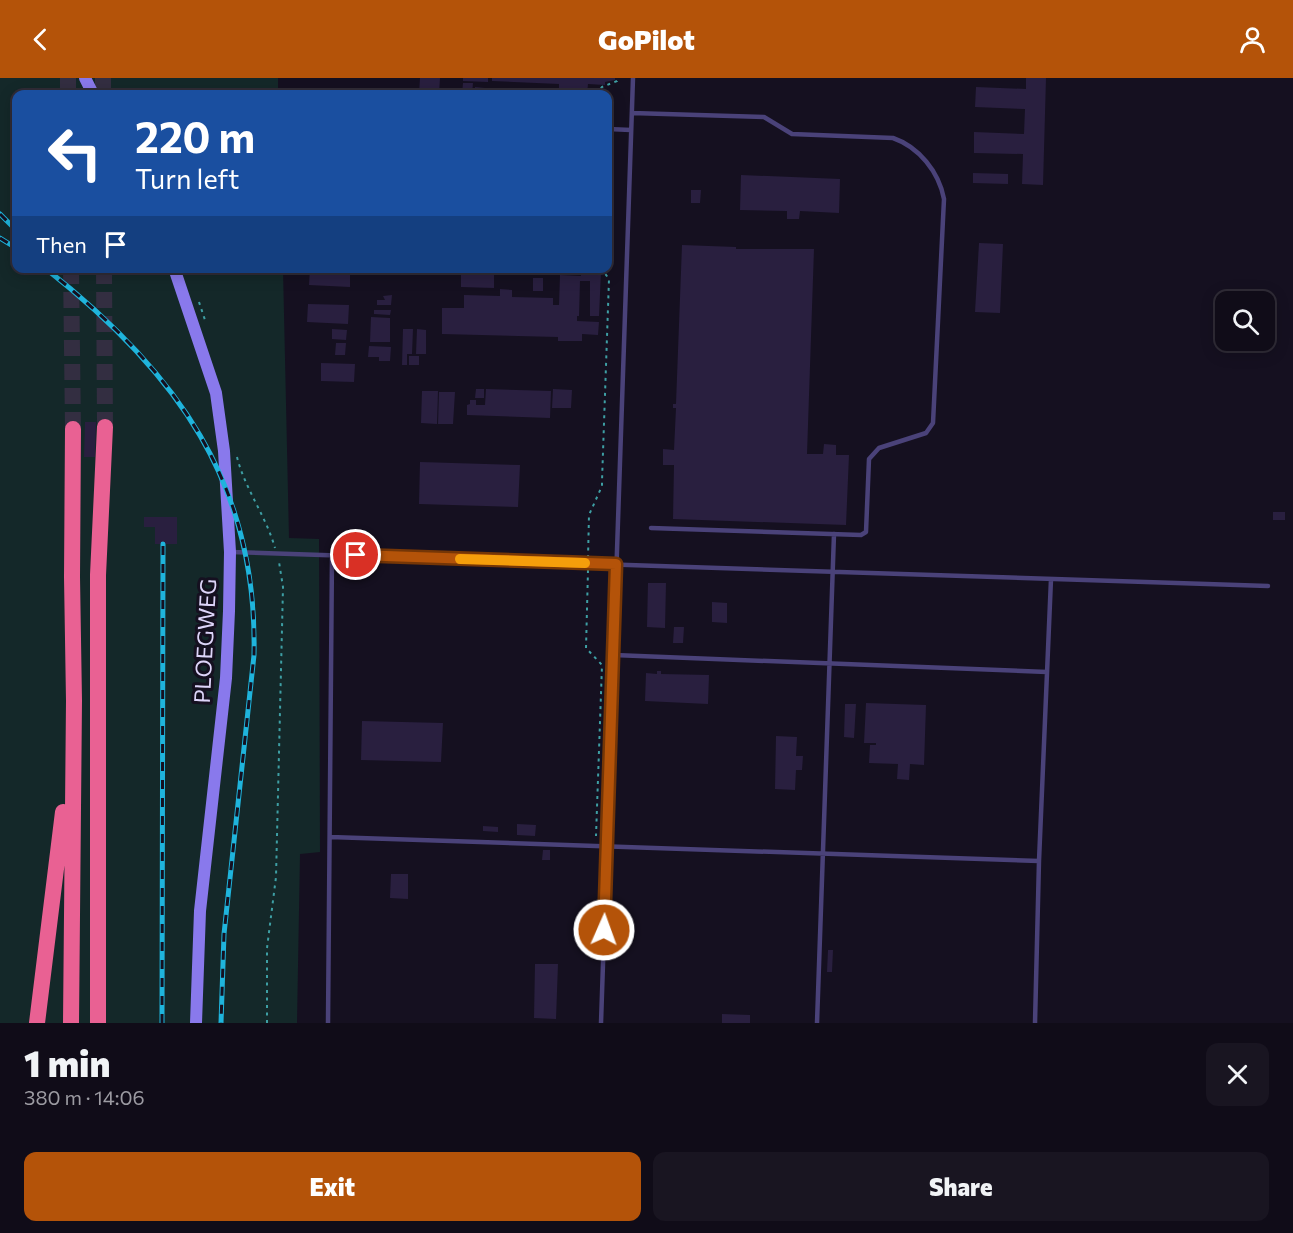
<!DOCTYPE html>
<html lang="en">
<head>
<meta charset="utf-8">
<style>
  body { margin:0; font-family:Commissioner,sans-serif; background:#191521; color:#f1f3f6; height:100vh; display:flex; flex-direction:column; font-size:22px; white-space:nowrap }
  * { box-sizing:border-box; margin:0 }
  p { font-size:20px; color:#9c9ba2 }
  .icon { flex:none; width:33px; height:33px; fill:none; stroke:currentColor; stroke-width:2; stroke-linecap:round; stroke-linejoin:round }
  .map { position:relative; height:945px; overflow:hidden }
  .side { display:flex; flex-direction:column; background:#100c18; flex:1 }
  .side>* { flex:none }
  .banner { position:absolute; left:12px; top:12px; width:600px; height:183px; border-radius:12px; box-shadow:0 3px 15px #0003,0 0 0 2px #302c37; background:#1a4fa0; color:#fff; overflow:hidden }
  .fabs { position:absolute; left:1215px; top:213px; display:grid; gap:12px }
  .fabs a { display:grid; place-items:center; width:60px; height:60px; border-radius:12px; background:#100c18; box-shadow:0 3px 15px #0003,0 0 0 2px #302c37; font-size:30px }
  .pin { position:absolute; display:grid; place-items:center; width:51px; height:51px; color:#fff; margin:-26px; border:3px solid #fff; border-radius:50%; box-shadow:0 2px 6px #0007 }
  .me { position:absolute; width:66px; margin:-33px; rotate:2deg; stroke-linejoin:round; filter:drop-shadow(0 0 4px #0008) }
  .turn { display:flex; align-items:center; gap:21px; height:126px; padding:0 24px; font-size:27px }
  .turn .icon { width:78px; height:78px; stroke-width:2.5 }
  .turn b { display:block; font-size:42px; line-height:51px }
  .then { display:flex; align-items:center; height:57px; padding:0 24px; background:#0003; gap:12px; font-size:22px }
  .round { display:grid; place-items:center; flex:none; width:63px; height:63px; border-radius:12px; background:#191521 }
  .summary { display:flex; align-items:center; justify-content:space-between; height:102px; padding:0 24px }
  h1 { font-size:36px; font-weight:800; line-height:45px }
  .action { display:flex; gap:12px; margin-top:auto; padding:12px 24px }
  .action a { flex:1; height:69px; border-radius:12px; background:#b45309; color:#fff; font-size:24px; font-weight:800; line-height:69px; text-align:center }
  .action a+a { background:#191521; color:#f1f3f6 }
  header { display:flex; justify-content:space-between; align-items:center; height:78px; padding:0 24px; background:#b45309; color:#fff; font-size:27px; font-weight:800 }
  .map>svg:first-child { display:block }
  .green { fill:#142829 }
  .building { fill:#291f3f }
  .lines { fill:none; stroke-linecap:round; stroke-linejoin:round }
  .highway-tunnel { stroke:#332e41; stroke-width:16; stroke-dasharray:16 8; stroke-linecap:butt }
  .path { stroke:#3e9fa4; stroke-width:2; stroke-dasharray:3 4.5; stroke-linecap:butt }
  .lane { stroke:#4a4279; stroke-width:4.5 }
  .secondary { stroke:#8979ec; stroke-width:12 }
  .highway { stroke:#e96193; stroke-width:16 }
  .rail-casing { stroke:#1fb4dc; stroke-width:5 }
  .rail { stroke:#151020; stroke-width:3; stroke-dasharray:9; stroke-linecap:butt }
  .route-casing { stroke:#753606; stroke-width:15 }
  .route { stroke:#b45309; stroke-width:10 }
  .slow { stroke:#f59e0b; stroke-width:10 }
  .labels { text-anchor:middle; stroke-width:6; stroke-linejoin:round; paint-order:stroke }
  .street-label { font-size:22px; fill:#ddd5f9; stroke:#151020 }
</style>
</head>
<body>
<header><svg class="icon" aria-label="back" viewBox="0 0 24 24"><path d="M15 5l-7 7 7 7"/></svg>GoPilot<svg class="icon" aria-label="person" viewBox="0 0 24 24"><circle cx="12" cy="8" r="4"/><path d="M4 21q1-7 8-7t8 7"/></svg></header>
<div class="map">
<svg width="1293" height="945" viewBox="0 0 1293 945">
  <rect width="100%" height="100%" fill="#151020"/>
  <!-- green -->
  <path class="green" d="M0 0H278V16H16V190L283 191 289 460 319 461 320 774 300 776 297 945H0Z"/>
  <!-- building -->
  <path class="building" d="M420 0H440L439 16H419Z
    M463 0H488V4L463 3Z
    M492 0H615V2L605 4V7L588 6 587 16H559V6L492 3Z
    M1026 0H1046L1043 107 1022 106 1023 76 974 75V54L1024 56 1025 31 975 29 976 9 1026 11Z
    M463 5H473L472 16H462Z
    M475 9 485 10V16H475Z
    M973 95 1008 96V106L973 105Z
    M741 97 840 101 839 135 800 133 799 141H787V133L740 132Z
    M691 112H701L700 125H691Z
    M979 165 1003 166 1000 235 975 234Z
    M682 167 736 169V171H814L807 376H823L824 366 836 367V377H849L846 447 673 441 674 387H663V371L674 372 676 330H673V326H676Z
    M310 190H350V209L309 207Z
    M461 192H494V210L461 209Z
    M581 193 601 194 599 238H590V203H580L579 238H577V243L599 244 598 257 582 256V263H558V259L442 256V230H464V217L500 218V211L512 212V219L553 220V227H559L560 197 581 198Z
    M533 200H543V213H533Z
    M392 217 391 227H377V222H385L383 218Z
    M308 226 349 227 348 246 307 244Z
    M374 232H391L390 237 374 236Z
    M371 239 390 240V264H370Z
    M332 251 347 252 346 262 332 261Z
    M403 251H413L412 276H407V287H402Z
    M417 251 426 252V276H416Z
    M336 265H346L345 277H335Z
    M369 268 391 269 390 283H379V279H368Z
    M409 278H419V287H409Z
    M321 285 355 286 354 304 321 303Z
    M476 311H484V320H475Z
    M486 311 551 313 550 340 467 337V327L470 326V322H476V327H485Z
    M553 311 572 312 571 330H552Z
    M422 313H438L437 346 421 345Z
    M439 314H455L453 346H438Z
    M85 344H96L95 379H84Z
    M420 384 520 387 518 429 419 426Z
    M1273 434H1285V442H1273Z
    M144 439H177V466H155V449H144Z
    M648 505H666L665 550 647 549Z
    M712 524 727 525V545L712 544Z
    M674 549H684L683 565H673Z
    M657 593H661V596L709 597 708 626 645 623 646 595 657 596Z
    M866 625 926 627 924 687 910 686 909 702 897 701 898 686 869 685 870 667H876V665H864Z
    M845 626H856L854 660 844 659Z
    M362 643 443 645 441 684 361 682Z
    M776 658 797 659 796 678H803L802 692H796L795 712 775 711Z
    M517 746 536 747 535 758 517 757Z
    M483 748 498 749V754L483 753Z
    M543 772H550V782H542Z
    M391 796H408V821L390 820Z
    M828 872H833L832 894H827Z
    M535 886H558L556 941 534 940Z
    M722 936 750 937V945H722Z"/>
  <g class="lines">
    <!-- highway-tunnel -->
    <path class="highway-tunnel" d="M68 0V16
      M103 0V16
      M71 190 73 351
      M104 190 105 349"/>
    <!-- path -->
    <path class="path" d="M596 16 602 9 617 3V0
      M199 224 206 245
      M237 379C245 411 266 438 275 470
      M588 480 589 437 602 408V403L609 201 601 190
      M588 492 586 570 602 587 596 758
      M267 945V870L276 799 283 509 279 484"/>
    <!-- lane -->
    <path class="lane" d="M632 35 764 39 792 56 893 60C919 69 939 94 944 121L933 345 926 355 879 370 869 381 866 454 861 457 651 450
      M608 51 631 52
      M230 474 1268 508
      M614 577 1047 594
      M330 759 1039 783
      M328 945 332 476
      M601 945 633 0
      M817 945 834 456
      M1035 945 1039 783 1051 501"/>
    <!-- secondary -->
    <path class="secondary" d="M85 0 93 16
      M174 190 216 315 224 373 230 474 229 533 226 600 200 833 196 945"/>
    <!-- highway -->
    <path class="highway" d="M37 945 63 734
      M71 945 74 623 72 499 73 351
      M98 945V497L105 349"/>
    <!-- rail casing -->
    <g class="rail-casing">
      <path id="rail" d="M0 136 16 152
        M0 160 16 170
        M45 190C176 293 258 405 254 577L224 856 221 945
        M162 945 163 466"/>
    </g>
    <!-- rail -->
    <use href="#rail" class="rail"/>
  </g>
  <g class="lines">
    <!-- route casing -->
    <g class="route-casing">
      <path id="route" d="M356 477 616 486 604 852"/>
    </g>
    <!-- route -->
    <use href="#route" class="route"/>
    <!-- slow -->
    <path class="slow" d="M460 481 585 485"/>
  </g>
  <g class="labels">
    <!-- street labels -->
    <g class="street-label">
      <text transform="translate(205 563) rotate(-87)" y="8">PLOEGWEG</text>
    </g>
  </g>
</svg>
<div class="fabs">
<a><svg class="icon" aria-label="search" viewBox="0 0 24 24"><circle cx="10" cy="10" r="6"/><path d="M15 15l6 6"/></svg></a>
</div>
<div class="pin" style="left:356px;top:477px;background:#d93025"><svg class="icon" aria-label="arrive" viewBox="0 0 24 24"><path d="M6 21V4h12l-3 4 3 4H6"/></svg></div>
<svg class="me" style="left:604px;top:852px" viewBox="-20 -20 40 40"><circle r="17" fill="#b45309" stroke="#fff" stroke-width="3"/><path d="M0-11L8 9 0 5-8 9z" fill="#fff"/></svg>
<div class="banner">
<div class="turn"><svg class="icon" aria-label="left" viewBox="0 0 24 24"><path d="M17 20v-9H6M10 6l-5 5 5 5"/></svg><div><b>220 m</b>Turn left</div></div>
<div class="then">Then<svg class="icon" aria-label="arrive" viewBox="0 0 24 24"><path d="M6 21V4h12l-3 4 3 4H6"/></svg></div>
</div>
</div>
<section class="side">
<div class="summary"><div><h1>1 min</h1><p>380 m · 14:06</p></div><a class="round"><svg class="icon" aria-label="close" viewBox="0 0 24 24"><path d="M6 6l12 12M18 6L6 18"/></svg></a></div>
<div class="action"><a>Exit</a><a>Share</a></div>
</section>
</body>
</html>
